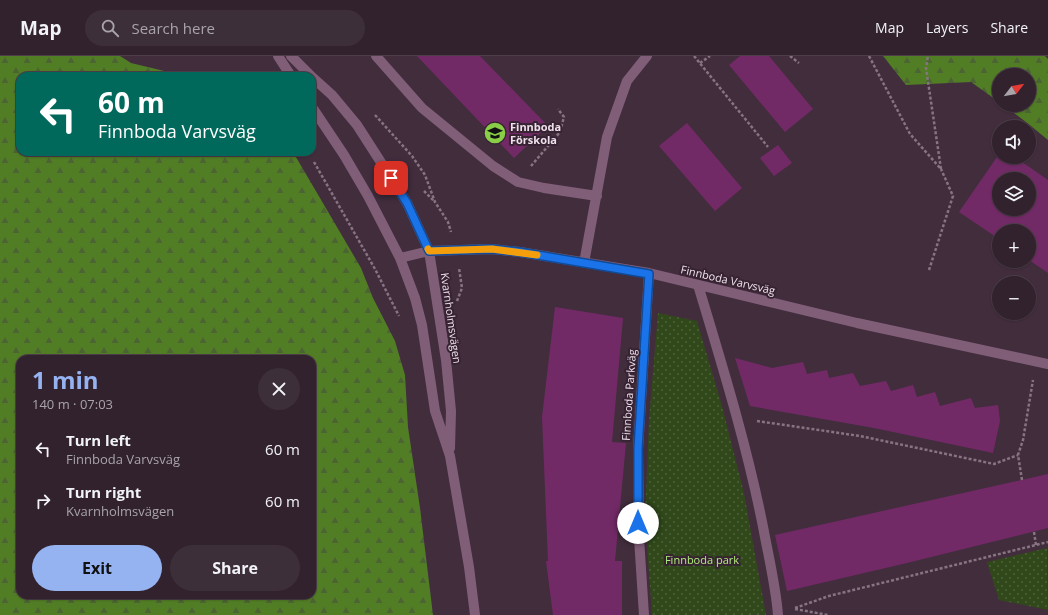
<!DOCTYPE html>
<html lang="en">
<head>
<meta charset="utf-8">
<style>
  body { margin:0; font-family:"Open Sans",sans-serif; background:#3d2f3a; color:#f1f3f6; height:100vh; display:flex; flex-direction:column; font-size:15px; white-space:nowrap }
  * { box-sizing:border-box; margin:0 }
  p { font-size:13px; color:#a8a4aa }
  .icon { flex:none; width:22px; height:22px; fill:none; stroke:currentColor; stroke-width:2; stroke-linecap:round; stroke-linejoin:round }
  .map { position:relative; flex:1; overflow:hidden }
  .side { position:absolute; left:16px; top:299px; width:300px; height:244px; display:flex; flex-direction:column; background:#32222e; border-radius:12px; box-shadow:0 1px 3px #0004,0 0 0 1px #4d3f4a }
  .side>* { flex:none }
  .banner { position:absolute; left:16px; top:16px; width:300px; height:84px; border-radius:12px; box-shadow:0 1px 3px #0004,0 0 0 1px #4d3f4a; background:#00695c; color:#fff; overflow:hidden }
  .needle { width:26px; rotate:59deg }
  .controls { position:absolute; left:992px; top:12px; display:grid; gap:8px }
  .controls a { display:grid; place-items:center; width:44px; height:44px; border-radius:50%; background:#32222e; box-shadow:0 1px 3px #0004,0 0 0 1px #4d3f4a; font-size:20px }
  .pin { position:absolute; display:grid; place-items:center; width:34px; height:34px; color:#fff; margin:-17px; border-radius:8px; box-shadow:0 2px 6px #0006 }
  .me { position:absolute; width:44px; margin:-22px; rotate:0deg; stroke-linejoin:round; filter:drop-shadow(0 0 3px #0008) }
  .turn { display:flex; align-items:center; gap:14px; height:84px; padding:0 16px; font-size:18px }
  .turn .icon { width:52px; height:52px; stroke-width:2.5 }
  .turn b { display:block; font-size:28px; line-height:34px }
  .round { display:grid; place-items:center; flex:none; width:42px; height:42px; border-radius:21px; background:#3d2f3a }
  .overview { display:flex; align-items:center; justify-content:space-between; height:68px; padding:0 16px }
  h1 { font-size:24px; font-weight:700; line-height:30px; color:#95b2f1 }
  .action { display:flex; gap:8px; margin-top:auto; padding:8px 16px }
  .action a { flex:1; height:46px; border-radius:24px; background:#95b2f1; color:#111; font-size:16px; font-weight:700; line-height:46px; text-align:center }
  .action a+a { background:#3d2f3a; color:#f1f3f6 }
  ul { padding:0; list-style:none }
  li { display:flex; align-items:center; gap:12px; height:52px; padding:0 16px }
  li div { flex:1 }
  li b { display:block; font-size:15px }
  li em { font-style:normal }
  header { display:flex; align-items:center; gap:24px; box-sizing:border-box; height:56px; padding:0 20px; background:#32222e; border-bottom:1px solid #4d3f4a }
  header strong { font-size:19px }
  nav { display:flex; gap:22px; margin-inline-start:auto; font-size:14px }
  .search { width:280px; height:36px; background:#3d2f3a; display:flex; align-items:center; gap:10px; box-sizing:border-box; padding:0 14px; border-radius:22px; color:#a8a4aa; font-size:15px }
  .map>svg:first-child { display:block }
  .forest { fill:url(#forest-firs); fill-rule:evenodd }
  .park { fill:url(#park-dots) }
  .building { fill:#722a66; fill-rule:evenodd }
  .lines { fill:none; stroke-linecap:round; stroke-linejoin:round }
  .path { stroke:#867482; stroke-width:2.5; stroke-dasharray:3 2; stroke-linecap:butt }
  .minor { stroke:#805e78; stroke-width:10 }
  .route-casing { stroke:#114b97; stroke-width:10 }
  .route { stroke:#1a73e8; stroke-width:7 }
  .slow { stroke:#f59e0b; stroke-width:7 }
  .labels { text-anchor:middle; stroke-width:4; stroke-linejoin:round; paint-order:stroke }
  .poi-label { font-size:11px; font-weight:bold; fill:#eee1eb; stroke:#372333; text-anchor:start }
  .street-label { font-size:11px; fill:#eee1eb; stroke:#372333 }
  .park-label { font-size:11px; fill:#afec7b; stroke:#372333 }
</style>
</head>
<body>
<header>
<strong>Map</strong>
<div class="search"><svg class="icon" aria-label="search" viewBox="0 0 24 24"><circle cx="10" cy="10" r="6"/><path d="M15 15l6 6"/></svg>Search here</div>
<nav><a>Map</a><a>Layers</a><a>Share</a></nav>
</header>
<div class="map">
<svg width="1048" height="559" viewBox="0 0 1048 559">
  <defs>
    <pattern id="forest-firs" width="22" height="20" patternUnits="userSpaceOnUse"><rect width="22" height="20" fill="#517d25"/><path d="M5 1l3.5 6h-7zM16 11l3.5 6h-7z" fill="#4c6334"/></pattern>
    <pattern id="park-dots" width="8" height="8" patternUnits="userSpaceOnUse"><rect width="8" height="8" fill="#30481a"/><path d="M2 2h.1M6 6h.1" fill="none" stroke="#4e623b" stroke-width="1.8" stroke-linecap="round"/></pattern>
  </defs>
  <rect width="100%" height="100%" fill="#422d3d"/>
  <!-- forest -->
  <path class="forest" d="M0 0H120L131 7 185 20H20V96H293L361 212 373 242 395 285 405 319 408 371 420 452 433 559H0ZM20 303H312V539H20Z
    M883 0H1045L1048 3V84L1026 66 1003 49H1029V19H999V46L971 26 906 29Z"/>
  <!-- park -->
  <path class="park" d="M658 257 697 265 722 350 744 437 766 559H652L645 461 649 363Z
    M1047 492 1048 554 999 544 987 506Z"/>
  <!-- building -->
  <path class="building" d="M417 0H480L548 70 514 102Z
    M740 0H769L813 53 785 76 729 9Z
    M687 67 742 132 715 155 659 90Z
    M778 89 792 107 774 120 760 102Z
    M997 101H1015L1048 124V217L1029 204V175H999V183L959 156ZM999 123H1029V153H999Z
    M555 251 623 262 612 386 626 387 615 505H622V559H553L546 505H548L542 361Z
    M735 302 772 312 803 306 807 318 827 314 829 322 853 317 860 330 886 325 891 335 913 329 917 341 935 336 940 350 971 342 975 352 998 349 1000 365 993 397 874 372 750 350Z
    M1048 418V472L907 507 787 535 775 479Z"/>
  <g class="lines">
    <!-- path -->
    <path class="path" d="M694 0 768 91
      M790 0 799 7
      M869 0 910 78 941 113 926 12 928 0
      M700 7 710 0
      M375 59 412 100 425 119 435 146 448 166 451 176
      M314 106 375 213 399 260
      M531 110 560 76 564 61 558 53
      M424 135 435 146
      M929 214 953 140 941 113
      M457 245 462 232 459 212
      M757 365 860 380 994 408 1018 399
      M1022 424 1018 399 1023 384 1033 324
      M1034 476 1036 489
      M795 552 829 540 1048 486
      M795 553 828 559"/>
    <!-- minor -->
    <path class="minor" d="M278 0 291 20
      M291 0 311 20
      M376 0 422 52 493 110 518 126 544 132 597 140
      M312 21 332 39 357 69 407 147 429 195 446 304 451 355 450 392
      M312 51 344 99 368 140 400 202 415 242 422 269 435 355 450 400 469 511 475 559
      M400 202 429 195 491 193 520 196 649 217 857 267 1048 308
      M584 207 607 81 627 25 647 0
      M698 229C723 312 749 396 765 481 770 507 776 533 778 559
      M644 559 639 482 638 393 649 217"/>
  </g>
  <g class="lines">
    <!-- route casing -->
    <g class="route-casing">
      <path id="route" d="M391 122 407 147 429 195 492 193 520 196 649 218 638 393V467"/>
    </g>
    <!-- route -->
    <use href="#route" class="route"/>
    <!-- slow -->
    <path class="slow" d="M428 193 429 195 492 193 537 199"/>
  </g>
  <!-- icons -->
  <defs>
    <g id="school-disc" transform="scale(1.15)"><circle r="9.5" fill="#8ace47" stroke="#372333"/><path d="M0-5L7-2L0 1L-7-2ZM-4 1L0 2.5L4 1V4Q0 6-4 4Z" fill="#111"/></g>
  </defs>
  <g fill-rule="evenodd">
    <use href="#school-disc" x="495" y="77"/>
  </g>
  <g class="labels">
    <!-- poi labels -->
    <g class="poi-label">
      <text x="510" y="75">Finnboda<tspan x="510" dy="13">Förskola</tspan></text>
    </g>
    <!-- street labels -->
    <g class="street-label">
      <text transform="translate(728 224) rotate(13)" y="4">Finnboda Varvsväg</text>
      <text transform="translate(451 262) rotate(82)" y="4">Kvarnholmsvägen</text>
      <text transform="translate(629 339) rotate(-86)" y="4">Finnboda Parkväg</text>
    </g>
    <!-- park labels -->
    <g class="park-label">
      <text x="702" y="508">Finnboda park</text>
    </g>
  </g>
</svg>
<div class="controls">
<a><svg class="needle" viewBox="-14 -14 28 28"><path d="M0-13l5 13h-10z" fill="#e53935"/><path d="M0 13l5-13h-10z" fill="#a8a4aa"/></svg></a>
<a><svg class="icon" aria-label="sound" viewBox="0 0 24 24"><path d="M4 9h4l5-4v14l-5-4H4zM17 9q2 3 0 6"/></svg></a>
<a><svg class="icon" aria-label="layers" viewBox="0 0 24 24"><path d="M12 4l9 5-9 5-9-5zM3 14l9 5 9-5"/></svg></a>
<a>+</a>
<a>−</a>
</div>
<div class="pin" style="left:391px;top:122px;background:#d93025"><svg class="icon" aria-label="arrive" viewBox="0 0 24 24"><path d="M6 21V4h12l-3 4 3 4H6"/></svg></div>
<svg class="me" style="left:638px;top:467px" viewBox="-20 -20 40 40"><circle r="19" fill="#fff"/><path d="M0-13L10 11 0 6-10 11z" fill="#1a73e8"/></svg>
<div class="banner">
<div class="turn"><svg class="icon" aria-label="left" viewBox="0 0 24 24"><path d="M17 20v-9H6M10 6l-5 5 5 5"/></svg><div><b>60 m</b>Finnboda Varvsväg</div></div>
</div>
<section class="side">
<div class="overview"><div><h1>1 min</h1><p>140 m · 07:03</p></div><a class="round"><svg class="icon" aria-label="close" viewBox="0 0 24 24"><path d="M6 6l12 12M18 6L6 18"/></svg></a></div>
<ul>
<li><svg class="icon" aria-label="left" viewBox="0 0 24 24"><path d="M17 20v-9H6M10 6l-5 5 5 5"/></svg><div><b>Turn left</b><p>Finnboda Varvsväg</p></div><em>60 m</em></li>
<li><svg class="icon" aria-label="right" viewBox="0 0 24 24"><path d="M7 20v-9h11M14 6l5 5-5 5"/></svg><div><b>Turn right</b><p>Kvarnholmsvägen</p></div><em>60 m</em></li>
</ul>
<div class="action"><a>Exit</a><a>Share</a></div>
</section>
</div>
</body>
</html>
